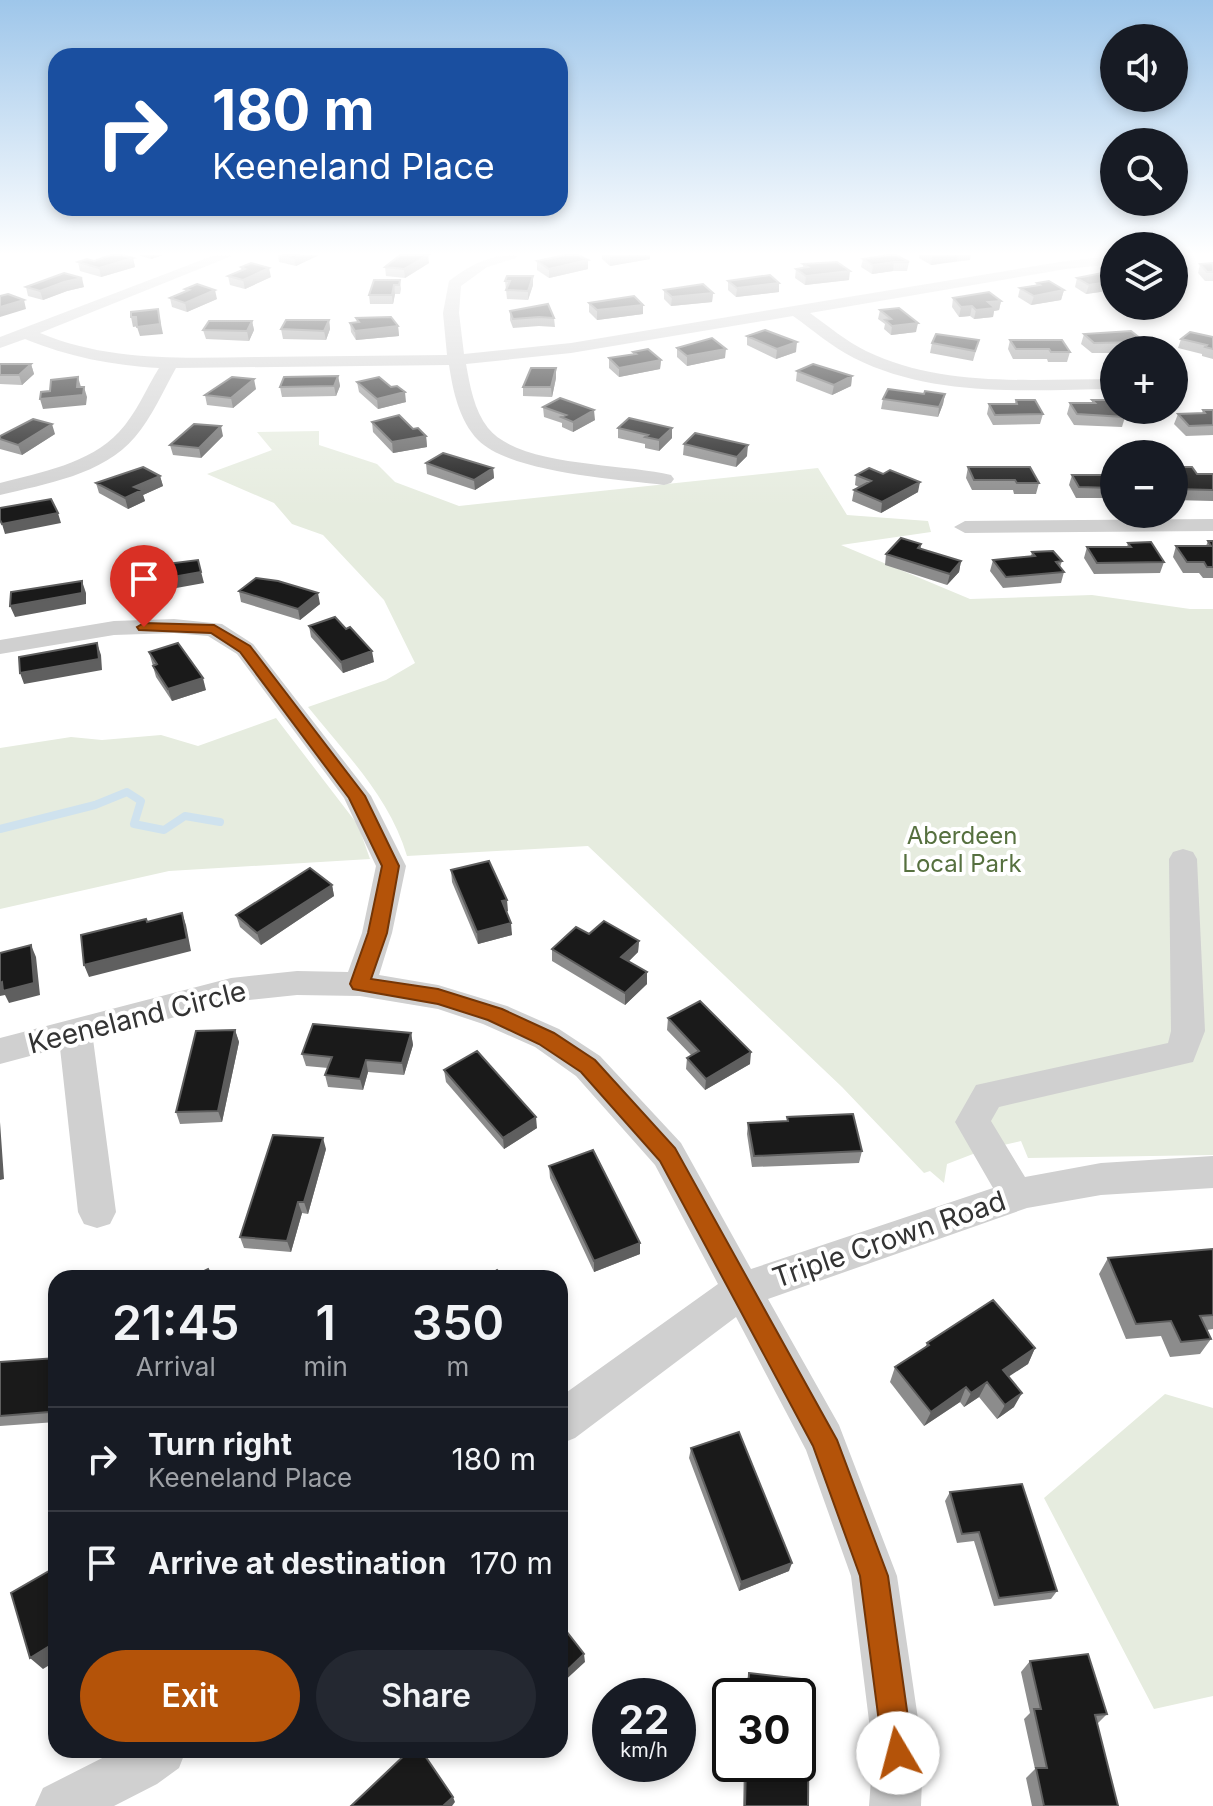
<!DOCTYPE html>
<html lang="en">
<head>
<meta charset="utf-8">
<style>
  body { margin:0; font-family:Inter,sans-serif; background:#242831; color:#f1f3f6; height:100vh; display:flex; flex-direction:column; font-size:30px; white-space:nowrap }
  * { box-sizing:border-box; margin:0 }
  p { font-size:26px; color:#9ea1a6 }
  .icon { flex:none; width:44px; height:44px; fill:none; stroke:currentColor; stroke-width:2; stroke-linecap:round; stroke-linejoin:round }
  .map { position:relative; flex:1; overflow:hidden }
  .panel { position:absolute; left:48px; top:1270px; width:520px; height:488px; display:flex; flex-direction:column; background:#171b24; border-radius:24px; box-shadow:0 4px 12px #0003 }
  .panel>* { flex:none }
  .guide { position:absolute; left:48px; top:48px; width:520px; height:168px; border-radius:24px; box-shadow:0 4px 12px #0003; background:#1a4fa0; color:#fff; overflow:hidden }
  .buttons { position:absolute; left:1100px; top:24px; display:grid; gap:16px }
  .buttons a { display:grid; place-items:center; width:88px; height:88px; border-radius:50%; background:#171b24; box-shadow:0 4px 12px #0003; font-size:40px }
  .speed { position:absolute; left:592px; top:1678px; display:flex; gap:16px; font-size:40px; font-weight:700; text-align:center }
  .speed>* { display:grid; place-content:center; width:104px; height:104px; border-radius:50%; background:#171b24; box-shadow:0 4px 12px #0003; line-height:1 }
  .speed small { font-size:20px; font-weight:400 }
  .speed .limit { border:4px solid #111; border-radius:12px; background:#fff; color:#111 }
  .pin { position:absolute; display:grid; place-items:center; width:68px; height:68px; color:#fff; margin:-82px -34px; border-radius:50% 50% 50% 0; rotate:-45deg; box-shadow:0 0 8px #0007 }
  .pin .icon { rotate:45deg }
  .me { position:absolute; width:88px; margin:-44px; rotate:352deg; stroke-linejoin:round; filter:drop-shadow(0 0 6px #0008) }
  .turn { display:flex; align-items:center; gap:28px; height:168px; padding:0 32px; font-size:36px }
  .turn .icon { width:104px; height:104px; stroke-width:2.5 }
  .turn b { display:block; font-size:56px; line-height:68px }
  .eta { display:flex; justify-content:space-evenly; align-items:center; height:136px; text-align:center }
  .eta b { font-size:48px; font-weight:600; line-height:56px }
  .cta { display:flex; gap:16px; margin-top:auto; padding:16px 32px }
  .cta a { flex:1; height:92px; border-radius:48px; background:#b45309; color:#fff; font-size:32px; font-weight:600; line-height:92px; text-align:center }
  .cta a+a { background:#242831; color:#f1f3f6 }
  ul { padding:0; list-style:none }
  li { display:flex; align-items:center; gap:24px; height:104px; padding:0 32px; border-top:2px solid #363941 }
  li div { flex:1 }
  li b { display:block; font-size:30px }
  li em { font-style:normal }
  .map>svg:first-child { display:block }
  .green { fill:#e6ecdf }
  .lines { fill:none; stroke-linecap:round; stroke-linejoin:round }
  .stream { stroke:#cfe2ee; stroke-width:8 }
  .minor { fill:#d0d0d0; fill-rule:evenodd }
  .wall { fill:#8c8c8c }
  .shaded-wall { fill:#5f5f5f }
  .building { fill:#1a1a1a; stroke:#5f5f5f; stroke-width:2 }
  .route { fill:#b45309; stroke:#753606; stroke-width:2 }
  .labels { text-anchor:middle; stroke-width:8; stroke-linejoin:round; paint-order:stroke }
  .park-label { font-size:24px; fill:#56703f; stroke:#fff }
  .near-street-label { font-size:28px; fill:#333; stroke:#fff }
</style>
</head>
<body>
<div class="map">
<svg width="1213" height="1806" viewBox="0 0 1213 1806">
  <rect width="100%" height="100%" fill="#fff"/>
  <!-- green -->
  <path class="green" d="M319 431V445L377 464 395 482 459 506 818 468 847 515 928 521 931 532 841 545 970 599 1092 595 1190 609H1213V1155L1028 1158 1021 1141 986 1149 947 1164 944 1183 930 1171 924 1173 842 1087 588 846 407 856C390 798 346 754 308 707L386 680 415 663 384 600 323 535 292 524 274 503 207 474 272 450 257 432Z
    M276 718 358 825 370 859 169 871 0 909V748L71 737 102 740 161 735 198 746Z
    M1165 1394 1213 1408V1696L1154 1709 1044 1498Z"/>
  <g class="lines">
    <!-- stream -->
    <path class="stream" d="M0 829 95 805 127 792 141 801 134 824 164 830 185 816 220 822"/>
    <!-- minor -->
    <path class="minor" d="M215 255H234L40 333C110 362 182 358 257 357 320 356 384 356 447 355L443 313 449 281C472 264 488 255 518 255L516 258 487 267 461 286 459 313 464 354 571 343 1066 261 1114 256V264L1066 269 810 313C828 326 846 341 866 351 942 388 1032 379 1114 379V389C1028 390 933 398 854 358 832 347 813 330 793 316L571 353 466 364C470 386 474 410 488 428 519 467 624 463 671 475L674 479 671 483 664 485C617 479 511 473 478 440 459 420 453 391 449 365L176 368C163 391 152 417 135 437 103 475 45 484 0 495V483C41 472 89 464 119 432 136 414 146 389 159 368 111 365 69 357 25 339L0 348V337Z
      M1174 255H1190L1188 258 1174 259Z
      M1213 519V531L965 533 954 527 965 521Z
      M174 619 222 624 253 644 371 796 406 866 392 933 379 975 438 985 507 1006 559 1029 600 1056 681 1143 751 1269 993 1188 955 1122 976 1085 1168 1043 1171 1031 1169 859 1173 852 1183 849 1193 852 1197 859 1205 1031 1193 1062 999 1107 991 1121 1025 1177 1101 1163 1213 1156V1188L1101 1195 1027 1208 768 1299 839 1425 897 1576 923 1753 921 1806H869L873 1753 851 1576 806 1450 736 1317 575 1438 560 1444V1397L718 1284 655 1165 576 1076 535 1047 483 1024 438 1009 360 996 297 995 231 1002 93 1039 116 1212 110 1224 97 1228 84 1224 78 1212 60 1048 0 1064V1038L231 978 297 971 348 972 362 933 376 866 344 798 237 654 208 636 174 633 114 635 0 654V640L114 621Z
      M118 1750H186L179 1768 157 1784 114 1806H35L43 1788Z"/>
  </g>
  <!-- wall -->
  <path class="wall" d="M138 255H163L151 259Z
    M278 255H319L296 266 279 262Z
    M602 255H650V259L610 266 602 259Z
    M919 255H971L970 260 931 265 919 258Z
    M133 258 135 267 101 277 80 271 78 262Z
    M863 259 909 262 907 271H893L872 274 861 267Z
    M537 261 588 269 549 278 537 270Z
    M429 263 405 278 386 276 385 267Z
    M1213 263V281H1205L1198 273 1200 264Z
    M803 264 849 280 805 285 795 278 796 269 803 268Z
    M241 267 271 277 245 289 230 285 228 276 241 270Z
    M1114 275V290L1086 294 1075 287 1077 278Z
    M533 276V285L528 300 507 299 505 281Z
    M400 280 401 289 400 294H395L393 304H370L369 295Z
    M728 281 779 283V292L736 297 728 290Z
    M1037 283 1064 290 1061 300 1031 305 1018 297 1020 288 1036 285Z
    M26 287H84L67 291 43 300 28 296Z
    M185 289 217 299 187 312 172 307 170 298 186 292Z
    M664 290 713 293 712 302 671 306 664 299Z
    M953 298 1001 301 999 310 994 311 993 317 974 319 970 316 959 317 952 307Z
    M589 303 643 305V314L597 320 589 312Z
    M880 310 916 332 891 335 884 329 885 324 878 319Z
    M510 311 554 318 555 327 539 326 513 328 510 320Z
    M356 318 398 326 399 336 356 340 351 332 350 323 357 322Z
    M329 320 330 329 326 340 283 339 281 329Z
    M252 321 254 330 249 341 206 339 203 330Z
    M1084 334 1145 342 1142 350H1114V353H1092L1081 344Z
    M747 336 796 352 776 359 747 345Z
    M1213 337V359L1202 356V354L1178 348 1181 339Z
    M979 340 973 361 930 353 932 343Z
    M1010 340 1070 352 1067 362H1048L1047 359H1013L1008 349Z
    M677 348 725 358 687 366 677 357Z
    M633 352 661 360 660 369 619 377 609 368V358L633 354Z
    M0 364H31L34 374 22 385 0 384Z
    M797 371 852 376 851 386 832 395 796 381Z
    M338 376 340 386 336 396 282 397 280 387Z
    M556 378 552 397 523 396V387Z
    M357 382 406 402 378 409 359 392Z
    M256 389 233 408 207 405 205 395Z
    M924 394H945L943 404 938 417 881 409 883 399Z
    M1016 400 1043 414 1040 424 993 425 987 414 989 404H1015Z
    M1092 400 1125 417 1122 427 1074 425 1067 414 1070 403H1092Z
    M543 407 595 420 573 432 562 427V423L544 417Z
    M1203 410H1213V435L1186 436 1174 424 1178 414 1202 413Z
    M372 422 413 429 426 436 427 447 393 453 373 432Z
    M618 428 672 438 659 451 645 448V444L618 438Z
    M55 434 22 455 0 449V439Z
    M223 436 201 458 173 455 170 445Z
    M684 444 747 456 736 467 683 455Z
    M426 463 493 468 494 478 475 490 427 474Z
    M968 467 1039 483 1036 494H1014L1013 490H972L966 478Z
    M1174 467 1197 474H1213V501L1174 500Z
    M856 475 918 492 881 513 852 501 854 490 859 487 855 485Z
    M1072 475H1114V498H1076L1069 485Z
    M160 476 163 486 143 495 145 501 128 509 99 493 96 483Z
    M1208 541H1213V578H1203L1199 573H1183L1173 557 1176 546H1206Z
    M1128 543 1164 562 1160 573 1094 574 1084 558 1087 547H1127Z
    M921 544V549L961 561 959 572 947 585 885 565 886 554Z
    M1032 552 1062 561 1060 567 1064 572 1061 583 1003 588 990 571 993 560 1031 556Z
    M239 591 320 604 300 620 241 602Z
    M309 626 346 629 374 662 343 673 311 637Z
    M149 652 206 690 172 701 156 677Z
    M451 870 508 911 506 912 512 935 478 944 452 882Z
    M332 885 334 896 261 945 240 927 236 915Z
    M589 934 639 941 638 952 629 961 647 984 625 1005 552 961V949Z
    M668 1018 750 1064 705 1090 686 1069 687 1058 691 1055 667 1030Z
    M235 1030 239 1042 222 1122 180 1124 176 1112Z
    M411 1033 413 1045 404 1075 368 1072 363 1090 328 1087 325 1075 328 1068 306 1066 302 1054Z
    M444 1070 537 1128 504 1149 446 1082Z
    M787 1117 862 1151 859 1163 752 1167 747 1134 748 1123 787 1121Z
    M326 1149 308 1214 302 1213 291 1252 244 1248 240 1237Z
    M549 1166 640 1254 594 1272 550 1178Z
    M1213 1249V1329L1207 1330 1211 1339 1200 1354 1170 1357 1161 1336 1126 1339 1099 1274 1108 1258Z
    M927 1343 1035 1348 1028 1364 1008 1376 1014 1407 997 1419 979 1397 964 1407 960 1402 924 1426 890 1382 895 1367 925 1348Z
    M56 1358V1422L0 1426V1362Z
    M691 1448 789 1571 739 1591 689 1458Z
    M950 1492 1057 1591 1051 1599 994 1606 974 1541 957 1543 945 1501Z
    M1030 1661 1107 1714 1097 1724 1118 1806H1032L1026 1778 1035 1769 1024 1719 1030 1713 1021 1672Z
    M749 1673 809 1680 808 1806H743L744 1764H798V1696H746L747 1680Z"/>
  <!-- shaded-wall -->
  <path class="shaded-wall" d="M150 255H163L151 259Z
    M300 255H319L296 266 294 258Z
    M428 255 429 263 405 278 404 269Z
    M624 255H650V259L610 266V257Z
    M944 255H958L957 261 931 265 932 256Z
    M133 258 135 267 101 277 99 268Z
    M588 260V269L549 278V269Z
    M894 262 893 271 872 274 873 265Z
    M269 268 271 277 245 289 243 280Z
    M850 271 849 280 805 285 806 276Z
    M1185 274 1183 283H1179L1178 288 1174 289V275Z
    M533 276V285L528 300V291Z
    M82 278 84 287 67 291 43 300 40 291 64 282Z
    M1114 281V290L1086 294 1089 285Z
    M779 283V292L736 297 737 288Z
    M394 285 395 294 393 304 392 295Z
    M215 290 217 299 187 312 185 303Z
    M1064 290 1061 300 1031 305 1034 296Z
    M713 293 712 302 671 306 672 297Z
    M24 300 26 309 0 317V307Z
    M1001 301 999 310 994 311 993 317 974 319 976 310 988 302Z
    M643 305V314L597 320V310Z
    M972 306 970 316 959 317 961 307Z
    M158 309 163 334 140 336 137 327Z
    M131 317H136L139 326 133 327Z
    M329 320 330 329 326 340 324 331Z
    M252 321 254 330 249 341 247 331Z
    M918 323 916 332 891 335 892 326Z
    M398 326 399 336 356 340 355 331Z
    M797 342 796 352 776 359 777 349Z
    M726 349 725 358 687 366V356Z
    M661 360 660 369 619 377V368Z
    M31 364 34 374 22 385 19 375Z
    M556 368V378L552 397 551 387Z
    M338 376 340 386 336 396 334 386Z
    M852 376 851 386 832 395 834 385Z
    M78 377 81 387H84L87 397 86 405 43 409 40 399 77 387Z
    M254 379 256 389 233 408 231 398Z
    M405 392 406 402 378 409 377 399Z
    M945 394 943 404 938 417 939 407Z
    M594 410 595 420 573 432V422Z
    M52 424 55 434 22 455 18 445Z
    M221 426 223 436 201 458 199 448Z
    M672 428V438L659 451V440Z
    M426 436 427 447 393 453 392 442Z
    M748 445 747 456 736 467 737 457Z
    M493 468 494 478 475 490 474 480Z
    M160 476 163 486 143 495 145 501 128 509 125 498 134 487Z
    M920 482 918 492 881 513 882 502Z
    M58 513 61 523 5 534 2 524Z
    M198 560 204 583 132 596 128 585Z
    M961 561 959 572 947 585 950 574Z
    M82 581 86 593V604L15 617 10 606Z
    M318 593 320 604 300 620 298 609Z
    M97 643 101 655 102 670 24 684 20 673Z
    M372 651 374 662 343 673 341 662Z
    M203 678 206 690 172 701 168 689Z
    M332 885 334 896 261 945 257 933Z
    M507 900 508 911 503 913 502 901Z
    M182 913 186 925 191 951 89 977 84 965Z
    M511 923 512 935 478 944 477 932Z
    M639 941 638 952 621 969V957Z
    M31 945 36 957 40 995 9 1003 5 995 0 996V983Z
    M647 972V984L625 1005V993Z
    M235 1030 239 1042 222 1122 218 1111Z
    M411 1033 413 1045 404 1075 402 1063Z
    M751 1052 750 1064 705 1090 706 1079Z
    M366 1060 368 1072 363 1090 360 1079Z
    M536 1117 537 1128 504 1149 503 1138Z
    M0 1122 4 1179 0 1180Z
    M323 1138 326 1149 308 1214 304 1202Z
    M298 1202 302 1213 291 1252 287 1241Z
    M640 1243V1254L594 1272V1261Z
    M1035 1348 1028 1364 996 1385 1003 1370Z
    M987 1382 979 1397 964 1407 971 1393Z
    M56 1384V1421L49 1412Z
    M966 1387 960 1402 924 1426 931 1412Z
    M1022 1393 1014 1407 997 1419 1005 1405Z
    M792 1563 789 1571 739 1591 741 1582Z
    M56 1642V1661L43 1669 30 1658Z
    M584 1654 585 1662 560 1685V1677Z
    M453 1797 455 1802 452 1806H443Z"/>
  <!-- building -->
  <path class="building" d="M111 255H122L133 258 99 268 78 262 87 259 94 261Z
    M282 255H300L294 258Z
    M400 255H428L404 269 385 267Z
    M565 255H578L588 260 549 269 537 261Z
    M888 255H896L909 262H894L873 265 863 259Z
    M837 262 850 271 806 276 796 269 808 267 803 264Z
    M251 263 269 268 243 280 228 276 245 269 241 267Z
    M1213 263V272H1207L1200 264Z
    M1174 267 1185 274 1174 275Z
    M1107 272 1114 275V281L1089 285 1077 278Z
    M64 273 82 278 64 282 40 291 26 287Z
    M770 275 779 283 737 288 728 281Z
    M507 276H533L528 291 506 290 510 281H505Z
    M374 280H400L399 285H394L392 295H369Z
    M1049 281 1064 290 1034 296 1020 288 1040 285 1037 283Z
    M197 284 215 290 185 303 170 298 189 290 185 289Z
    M703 284 713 293 672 297 664 290Z
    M989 292 1001 301 988 302 995 308 976 310 972 306 961 307 953 298Z
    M8 294 24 300 0 307V296Z
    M634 296 643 305 597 310 589 303Z
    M548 304 554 318 539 317 513 319 510 311Z
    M899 308 918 323 892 326 885 320 891 319 880 310Z
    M158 309 160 324 137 327 136 317H131V312Z
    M391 317 398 326 355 331 350 323 359 322 356 318Z
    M286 320H329L324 331 281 329Z
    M209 321H252L247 331 203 330Z
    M765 330 797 342 777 349 747 336Z
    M1131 331 1145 342 1094 343 1084 334Z
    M1190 332 1213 337V349L1205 347 1207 345 1181 339Z
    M936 334 979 340 975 351 932 343Z
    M712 338 726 349 687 356 677 348Z
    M1010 340H1062L1070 352H1051L1049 349H1016Z
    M648 349 661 360 619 368 609 358 636 354 633 352Z
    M0 364H31L19 375H0Z
    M813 364 852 376 834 385 797 371Z
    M531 368H556L551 387H523Z
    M338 376 334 386 280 387 284 377Z
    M78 377 77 387H84L83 395 40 399 41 392 50 391 51 380Z
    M232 377 254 379 231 398 205 395Z
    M379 377 391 387 397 386 405 392 377 399 357 382Z
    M888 389 924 394 925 391 945 394 939 407 883 399Z
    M560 398 594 410 573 422 561 417 566 415 543 407Z
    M1016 400H1035L1043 414 995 415 989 404H1017Z
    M1092 400H1112L1114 403V410H1119L1125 417 1077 414 1070 403H1095Z
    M1203 410H1213V425L1189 426 1178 414 1205 413Z
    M399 415 413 429 418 428 426 436 392 442 372 422Z
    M629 418 672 428 659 440 645 437 648 435 618 428Z
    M33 419 52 424 18 445 0 439V436Z
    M194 424 221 426 199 448 170 445Z
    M695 433 748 445 737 457 684 444Z
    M443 453 493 468 474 480 426 463Z
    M143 467 160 476 134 487 142 490 125 498 96 483Z
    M968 467H1030L1039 483H1017L1015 480H974Z
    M1174 467H1192L1197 474H1213V490L1174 489V474H1178Z
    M869 468 883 474 890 470 920 482 882 502 854 490 871 481 856 475Z
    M1072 475H1114V488L1079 487Z
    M51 499 58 513 2 524 0 520V508Z
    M901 538 921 544 918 548 961 561 950 574 886 554Z
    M1208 541H1213V567H1207L1204 562H1187L1176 546H1211Z
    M1151 542 1164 562 1097 563 1087 547H1131L1128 543Z
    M1053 551 1062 561 1056 562 1064 572 1006 577 993 560 1035 556 1032 552Z
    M198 560 201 572 128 585 126 569Z
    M256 578 278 581 318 593 298 609 239 591Z
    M82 581V593L10 606 11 592Z
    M335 617 346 629 350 627 372 651 341 662 309 626Z
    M97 643 99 659 20 673 19 657Z
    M178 643 203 678 168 689 153 666 157 664 149 652Z
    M489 861 507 900 502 901 511 923 477 932 451 870Z
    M310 868 332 885 257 933 236 915Z
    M182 913 187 939 84 965 81 935 146 919 147 922Z
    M604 921 639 941 621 957 647 972 625 993 552 949 576 927 589 934Z
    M31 945 34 983 3 991 2 982 0 983V953Z
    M700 1001 751 1052 706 1079 687 1058 699 1051 668 1018Z
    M313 1024 411 1033 402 1063 366 1060 360 1079 325 1075 332 1057 302 1054Z
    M235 1030 218 1111 176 1112 196 1031Z
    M477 1051 536 1117 503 1138 444 1070Z
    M853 1114 862 1151 754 1156 748 1123 788 1121 787 1117Z
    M273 1135 323 1138 304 1202H298L287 1241 240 1237Z
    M593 1150 640 1243 594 1261 549 1166Z
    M1213 1249V1315L1200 1316 1211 1339 1181 1342 1171 1321 1136 1324 1108 1258Z
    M208 1269 212 1278H190Z
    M497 1270 504 1278H486Z
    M993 1300 1035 1348 1003 1370 1022 1393 1005 1405 987 1382 971 1393 966 1387 931 1412 895 1367 929 1345 927 1343Z
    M56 1358V1384L49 1412 0 1416V1362Z
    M739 1432 792 1563 741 1582 691 1448Z
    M1022 1484 1057 1591 999 1598 979 1532 962 1534 950 1492Z
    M56 1543V1565L50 1546Z
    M56 1567V1642L30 1658 11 1593Z
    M560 1623 584 1654 560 1677Z
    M1088 1654 1107 1714 1095 1715 1118 1806H1044L1036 1768H1047L1034 1709H1041L1030 1661Z
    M749 1673 809 1680 808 1806H745L746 1764H798V1696H748Z
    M410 1750H421L453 1797 443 1806H351Z"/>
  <!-- sky -->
  <linearGradient id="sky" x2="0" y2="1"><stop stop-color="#9ec6ea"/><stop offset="0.5" stop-color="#fff"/><stop offset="1" stop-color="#fff" stop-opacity="0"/></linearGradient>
  <rect width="1213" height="507" fill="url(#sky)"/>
  <!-- route -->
  <path class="route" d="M144 623 214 625 250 646 365 796 399 866 387 933 371 979 438 989 502 1009 554 1033 595 1060 675 1148 837 1440 888 1576 913 1753 909 1763 898 1768 887 1763 883 1753 860 1576 813 1446 660 1161 581 1072 539 1044 488 1020 438 1004 353 989 350 984 368 933 382 866 349 798 240 652 211 633 139 630 137 627Z"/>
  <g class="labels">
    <!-- park labels -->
    <g class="park-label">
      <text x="962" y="844">Aberdeen<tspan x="962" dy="28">Local Park</tspan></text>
    </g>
    <!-- near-street labels -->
    <g class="near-street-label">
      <text transform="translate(137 1017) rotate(-14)" y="10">Keeneland Circle</text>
      <text transform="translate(889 1239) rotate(-19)" y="10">Triple Crown Road</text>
    </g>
  </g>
</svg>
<div class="buttons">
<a><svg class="icon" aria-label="sound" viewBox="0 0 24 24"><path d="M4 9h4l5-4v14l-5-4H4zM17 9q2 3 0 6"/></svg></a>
<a><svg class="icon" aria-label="search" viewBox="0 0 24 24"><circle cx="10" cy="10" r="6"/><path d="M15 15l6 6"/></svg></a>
<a><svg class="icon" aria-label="layers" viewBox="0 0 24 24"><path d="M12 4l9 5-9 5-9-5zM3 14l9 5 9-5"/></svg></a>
<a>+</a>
<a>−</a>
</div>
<div class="speed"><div>22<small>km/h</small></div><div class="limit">30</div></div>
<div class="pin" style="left:144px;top:627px;background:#d93025"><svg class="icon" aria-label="arrive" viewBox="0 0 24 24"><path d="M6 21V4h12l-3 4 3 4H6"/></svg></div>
<svg class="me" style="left:898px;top:1753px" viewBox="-20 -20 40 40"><circle r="19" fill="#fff"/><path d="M0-13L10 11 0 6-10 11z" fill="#b45309"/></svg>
<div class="guide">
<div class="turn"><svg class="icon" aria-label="right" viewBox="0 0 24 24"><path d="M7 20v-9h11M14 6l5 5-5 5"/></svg><div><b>180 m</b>Keeneland Place</div></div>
</div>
<section class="panel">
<div class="eta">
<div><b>21:45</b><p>Arrival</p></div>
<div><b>1</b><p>min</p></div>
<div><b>350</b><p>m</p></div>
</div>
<ul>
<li><svg class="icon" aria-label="right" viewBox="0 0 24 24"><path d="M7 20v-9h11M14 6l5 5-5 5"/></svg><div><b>Turn right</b><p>Keeneland Place</p></div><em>180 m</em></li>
<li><svg class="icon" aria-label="arrive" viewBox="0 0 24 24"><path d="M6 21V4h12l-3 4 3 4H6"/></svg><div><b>Arrive at destination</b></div><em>170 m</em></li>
</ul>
<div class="cta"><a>Exit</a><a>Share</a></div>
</section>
</div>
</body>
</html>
